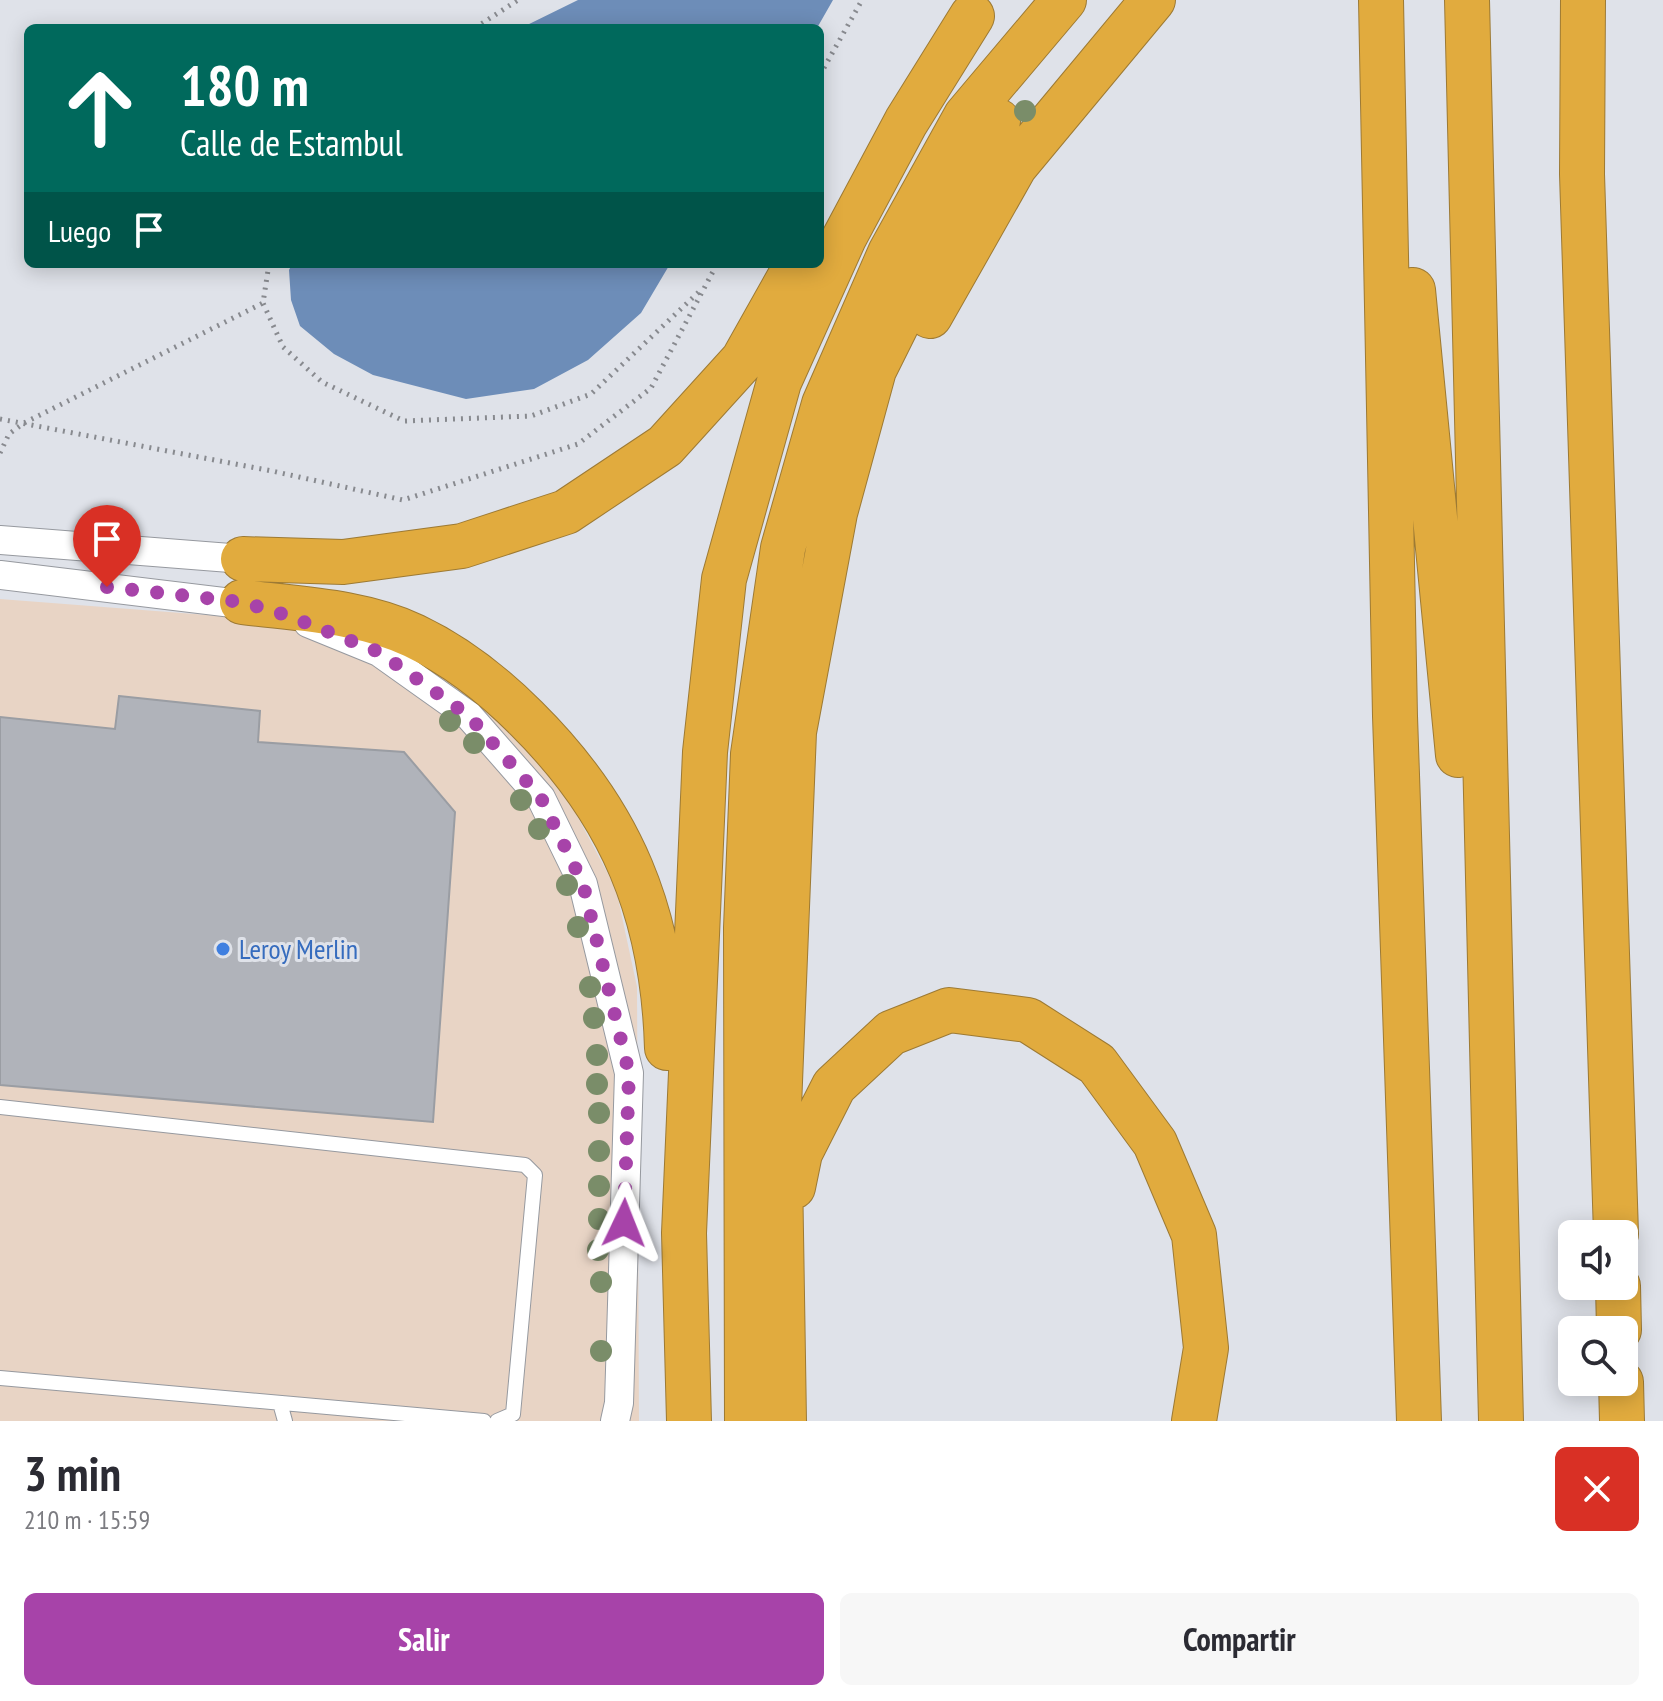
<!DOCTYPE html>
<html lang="es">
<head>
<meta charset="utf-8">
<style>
  body { margin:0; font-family:"PT Sans Narrow",sans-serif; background:#f7f7f7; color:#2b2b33; height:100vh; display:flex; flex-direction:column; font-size:30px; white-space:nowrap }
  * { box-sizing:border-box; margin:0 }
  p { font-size:26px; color:#7c7c81 }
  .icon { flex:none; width:44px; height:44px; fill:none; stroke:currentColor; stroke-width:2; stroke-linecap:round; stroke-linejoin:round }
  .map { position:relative; height:1421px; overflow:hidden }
  .sheet { display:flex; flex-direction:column; background:#fff; flex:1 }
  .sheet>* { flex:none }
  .guide { position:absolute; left:24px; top:24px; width:800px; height:244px; border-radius:12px; box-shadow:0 4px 20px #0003; background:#00695c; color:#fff; overflow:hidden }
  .fabs { position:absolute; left:1558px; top:1220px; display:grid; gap:16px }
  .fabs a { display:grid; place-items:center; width:80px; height:80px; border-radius:12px; background:#fff; box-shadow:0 4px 20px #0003; font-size:40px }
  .pin { position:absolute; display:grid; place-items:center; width:68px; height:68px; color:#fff; margin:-82px -34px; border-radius:50% 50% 50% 0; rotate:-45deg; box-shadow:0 0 8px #0007 }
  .pin .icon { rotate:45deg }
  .me { position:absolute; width:88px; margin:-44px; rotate:2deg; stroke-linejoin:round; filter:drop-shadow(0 0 6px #0008) }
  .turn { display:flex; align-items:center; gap:28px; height:168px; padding:0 24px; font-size:36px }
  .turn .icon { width:104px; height:104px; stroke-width:2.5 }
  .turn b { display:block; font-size:56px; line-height:68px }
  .then { display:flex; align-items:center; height:76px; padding:0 24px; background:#0003; gap:16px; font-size:30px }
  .round { display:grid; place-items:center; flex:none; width:84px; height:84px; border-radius:12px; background:#f7f7f7 }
  .head { display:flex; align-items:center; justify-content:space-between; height:136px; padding:0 24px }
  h1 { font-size:48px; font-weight:600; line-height:60px }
  .action { display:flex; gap:16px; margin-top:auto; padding:16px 24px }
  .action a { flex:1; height:92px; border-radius:12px; background:#a743a9; color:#fff; font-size:32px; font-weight:600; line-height:92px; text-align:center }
  .action a+a { background:#f7f7f7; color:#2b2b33 }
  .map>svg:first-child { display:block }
  .commercial { fill:#e8d4c5 }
  .water { fill:#6d8db8 }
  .building { fill:#b0b3ba; stroke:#9a9da3; stroke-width:2 }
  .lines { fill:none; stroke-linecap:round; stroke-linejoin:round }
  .service-casing { stroke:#96999f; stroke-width:16 }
  .minor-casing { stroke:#96999f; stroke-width:30 }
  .motorway-casing { stroke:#9d7a34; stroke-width:46 }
  .path { stroke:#888a8f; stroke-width:5; stroke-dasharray:2 6; stroke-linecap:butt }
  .service { stroke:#fff; stroke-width:14 }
  .minor { stroke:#fff; stroke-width:28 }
  .motorway { stroke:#e1ab3e; stroke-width:44 }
  .tree { fill:#7a8d69 }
  .route { stroke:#a743a9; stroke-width:14; stroke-dasharray:0 25.2 }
  .shop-dot { fill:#3f7fe0; stroke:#dfe2e9; stroke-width:3 }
  .labels { text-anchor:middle; stroke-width:6; stroke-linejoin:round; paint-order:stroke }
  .shop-label { font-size:28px; fill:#366cbe; stroke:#dfe2e9; text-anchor:start }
</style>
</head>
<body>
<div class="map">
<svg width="1663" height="1421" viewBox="0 0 1663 1421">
  <rect width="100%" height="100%" fill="#dfe2e9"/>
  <!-- commercial -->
  <path class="commercial" d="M0 599 271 620 390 646 461 687 557 778 616 889 637 987 639 1421H0Z"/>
  <!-- water -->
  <path class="water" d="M578 0H833L817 28H521Z
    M292 264H670L641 313 588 360 534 389 466 399 373 375 334 354 300 326 291 300 289 270Z"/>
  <!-- building -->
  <path class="building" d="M119 696 260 711 258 742 404 752 455 812 433 1122 0 1085V717L115 729Z"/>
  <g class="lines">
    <!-- service casing -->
    <g class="service-casing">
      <path id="service" d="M0 1107 525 1165 535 1175 513 1414 497 1421
        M0 1378 484 1421
        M280 1403 285 1421"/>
    </g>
    <!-- minor casing -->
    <g class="minor-casing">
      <path id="minor" d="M0 540 243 559
        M0 575 257 606
        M308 623 379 652 469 716 541 798 583 884 629 1073 619 1403 615 1421"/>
    </g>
    <!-- motorway casing -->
    <g class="motorway-casing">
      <path id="motorway" d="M1381 0 1395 716 1419 1421
        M1467 0 1501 1421
        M1583 0 1582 174 1616 1234
        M1413 290 1458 755
        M930 316 1015 166 1153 0
        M243 559 343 562 462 546 566 512 665 446 743 360 797 264
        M242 602C298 609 362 611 414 636 456 656 494 686 526 718 622 813 663 914 667 1048
        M793 1187 800 1153 834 1086 891 1033 949 1010 1028 1020 1097 1064 1155 1143 1194 1235 1206 1348 1194 1421
        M1618 1286 1619 1330
        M1621 1382 1622 1421
        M689 1421 684 1233 705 752 724 579 779 382 844 238 906 122 972 16
        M747 1421 746 928 753 754 783 548 824 404 890 253 966 116 1064 0
        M784 1421 779 1107 794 732 835 513 874 370 998 121"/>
    </g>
    <!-- path -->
    <path class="path" d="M475 28 518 0
      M820 75 862 0
      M269 264 263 303 283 347 322 382 404 421 531 416 591 394 702 289
      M0 419 272 471 403 500 578 444 651 388 717 264
      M0 453 9 434 24 423 263 303"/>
    <!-- service -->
    <use href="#service" class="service"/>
    <!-- minor -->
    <use href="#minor" class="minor"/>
    <!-- motorway -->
    <use href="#motorway" class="motorway"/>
  </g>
  <!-- trees -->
  <g class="tree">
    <circle cx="1025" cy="111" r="11"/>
    <circle cx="450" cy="721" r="11"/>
    <circle cx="474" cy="743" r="11"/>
    <circle cx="521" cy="800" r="11"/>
    <circle cx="539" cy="829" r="11"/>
    <circle cx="567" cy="885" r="11"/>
    <circle cx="578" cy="927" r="11"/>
    <circle cx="590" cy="987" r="11"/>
    <circle cx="594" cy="1018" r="11"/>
    <circle cx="597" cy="1055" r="11"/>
    <circle cx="597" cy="1084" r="11"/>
    <circle cx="599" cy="1113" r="11"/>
    <circle cx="599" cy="1151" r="11"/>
    <circle cx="599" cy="1186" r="11"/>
    <circle cx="599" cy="1219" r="11"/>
    <circle cx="598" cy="1250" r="11"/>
    <circle cx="601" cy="1282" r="11"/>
    <circle cx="601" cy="1351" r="11"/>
  </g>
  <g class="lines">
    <!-- route -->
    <path class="route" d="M107 587 242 602 286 615 379 652 469 716 541 798 583 884 629 1073 624 1223"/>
  </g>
  <!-- markers -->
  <circle class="shop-dot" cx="223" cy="949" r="8"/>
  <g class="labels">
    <!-- shop labels -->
    <g class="shop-label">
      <text x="239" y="959">Leroy Merlin</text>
    </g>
  </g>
</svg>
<div class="fabs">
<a><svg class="icon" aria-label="sound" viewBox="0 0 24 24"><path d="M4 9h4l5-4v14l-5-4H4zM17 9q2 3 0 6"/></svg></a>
<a><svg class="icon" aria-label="search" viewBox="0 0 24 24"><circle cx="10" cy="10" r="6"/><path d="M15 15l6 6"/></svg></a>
</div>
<div class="pin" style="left:107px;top:587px;background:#d93025"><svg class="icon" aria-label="arrive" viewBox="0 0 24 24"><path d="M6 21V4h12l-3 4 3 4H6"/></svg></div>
<svg class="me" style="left:624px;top:1223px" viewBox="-20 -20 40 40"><path d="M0-17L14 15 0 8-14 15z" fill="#a743a9" stroke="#fff" stroke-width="4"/></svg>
<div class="guide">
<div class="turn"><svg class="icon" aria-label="ahead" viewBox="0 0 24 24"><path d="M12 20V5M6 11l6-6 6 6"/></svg><div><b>180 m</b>Calle de Estambul</div></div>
<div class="then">Luego<svg class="icon" aria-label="arrive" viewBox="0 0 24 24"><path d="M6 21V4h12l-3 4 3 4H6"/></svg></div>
</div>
</div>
<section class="sheet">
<div class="head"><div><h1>3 min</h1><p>210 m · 15:59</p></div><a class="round" style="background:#d93025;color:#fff"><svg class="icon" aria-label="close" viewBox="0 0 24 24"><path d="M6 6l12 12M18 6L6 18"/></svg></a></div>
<div class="action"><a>Salir</a><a>Compartir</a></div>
</section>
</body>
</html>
